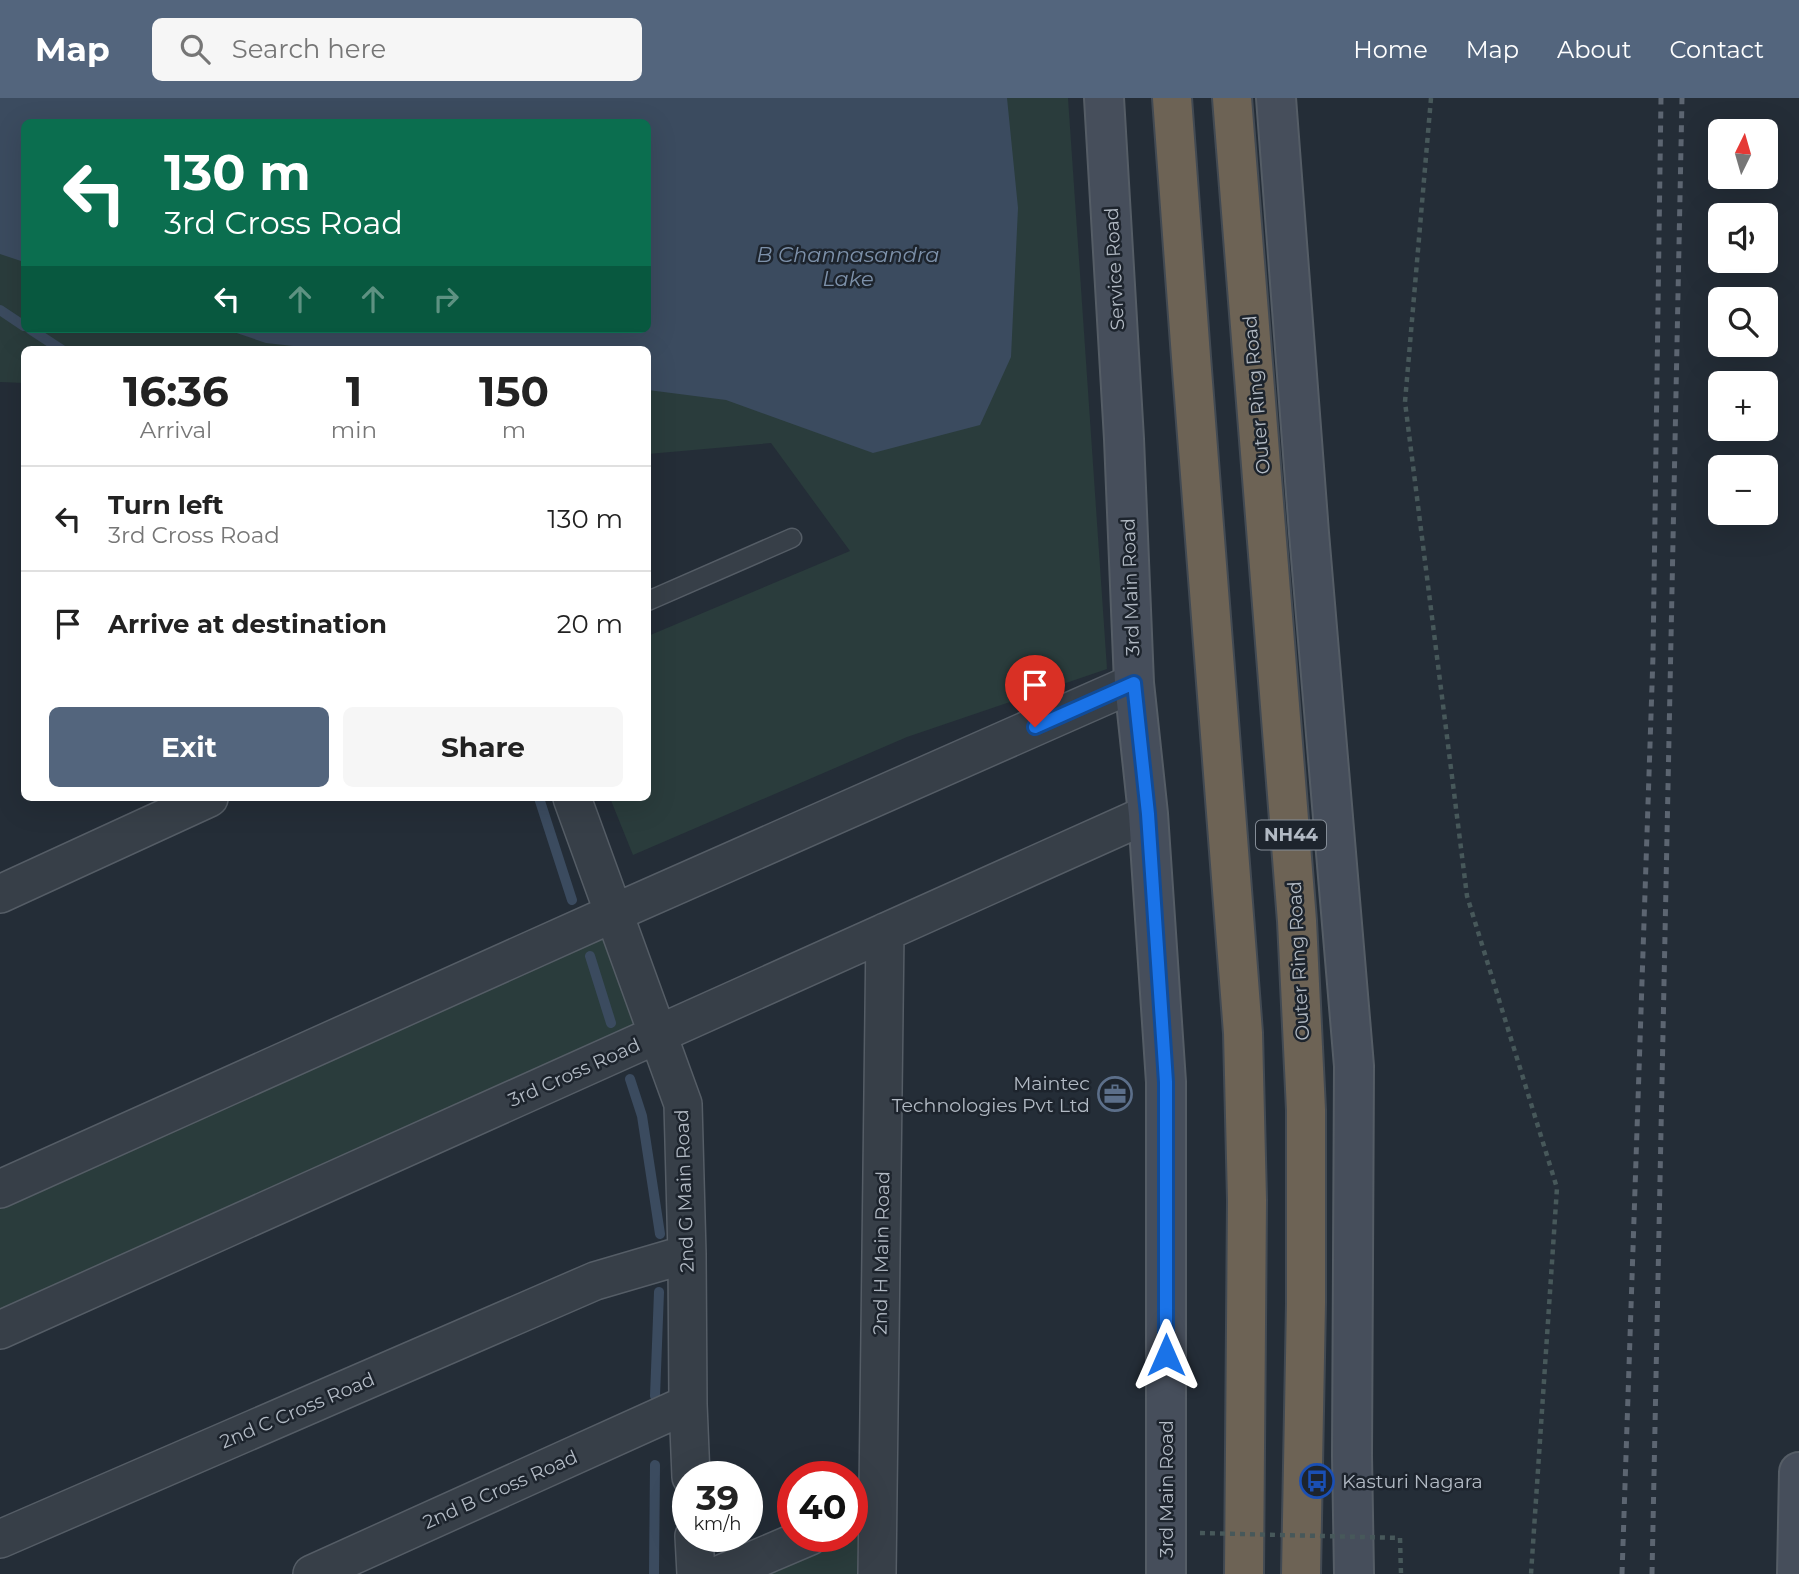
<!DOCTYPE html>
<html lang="en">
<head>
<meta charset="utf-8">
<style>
  body { margin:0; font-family:Montserrat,sans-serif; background:#f6f6f6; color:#222; height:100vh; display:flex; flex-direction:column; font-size:26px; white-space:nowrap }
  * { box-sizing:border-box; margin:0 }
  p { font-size:23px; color:#767676 }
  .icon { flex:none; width:38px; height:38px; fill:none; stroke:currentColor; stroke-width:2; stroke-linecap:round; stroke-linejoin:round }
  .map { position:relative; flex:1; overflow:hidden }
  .drawer { position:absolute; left:21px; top:248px; width:630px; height:455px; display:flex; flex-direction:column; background:#fff; border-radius:10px; box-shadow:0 7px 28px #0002 }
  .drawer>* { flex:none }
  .hud { position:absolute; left:21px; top:21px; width:630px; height:214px; border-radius:10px; box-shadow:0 7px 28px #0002; background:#0b6e4f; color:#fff; overflow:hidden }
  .needle { width:46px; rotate:5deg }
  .fabs { position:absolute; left:1708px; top:21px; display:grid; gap:14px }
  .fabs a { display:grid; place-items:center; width:70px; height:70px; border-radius:10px; background:#fff; box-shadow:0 7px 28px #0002; font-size:35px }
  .speed { position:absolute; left:672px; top:1363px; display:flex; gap:14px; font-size:35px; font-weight:700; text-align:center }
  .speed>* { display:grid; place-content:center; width:91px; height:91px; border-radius:50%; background:#fff; box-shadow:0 7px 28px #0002; line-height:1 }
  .speed small { font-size:18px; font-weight:400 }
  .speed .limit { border:10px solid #d22; background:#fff; color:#111 }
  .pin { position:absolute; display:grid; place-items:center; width:60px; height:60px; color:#fff; margin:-72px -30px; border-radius:50% 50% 50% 0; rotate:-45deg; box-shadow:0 0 7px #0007 }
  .pin .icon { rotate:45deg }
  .me { position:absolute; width:77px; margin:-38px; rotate:0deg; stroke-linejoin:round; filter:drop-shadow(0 0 5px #0008) }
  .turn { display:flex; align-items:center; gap:24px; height:147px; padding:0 28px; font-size:32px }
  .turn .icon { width:91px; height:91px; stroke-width:2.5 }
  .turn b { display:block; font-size:49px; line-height:60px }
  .lanes { display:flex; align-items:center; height:66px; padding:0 28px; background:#0003; justify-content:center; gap:35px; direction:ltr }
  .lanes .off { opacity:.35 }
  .eta { display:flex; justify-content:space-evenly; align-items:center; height:119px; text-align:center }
  .eta b { font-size:42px; font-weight:700; line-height:49px }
  .button { display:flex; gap:14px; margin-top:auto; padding:14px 28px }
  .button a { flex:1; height:80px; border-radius:10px; background:#53657d; color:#fff; font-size:28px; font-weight:700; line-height:80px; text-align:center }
  .button a+a { background:#f6f6f6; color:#222 }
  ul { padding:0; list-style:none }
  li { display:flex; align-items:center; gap:21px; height:105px; padding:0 28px; border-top:2px solid #e0e0e0 }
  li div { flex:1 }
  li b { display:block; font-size:26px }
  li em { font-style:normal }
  header { display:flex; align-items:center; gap:42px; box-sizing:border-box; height:98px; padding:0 35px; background:#53657d; color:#fff }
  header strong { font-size:33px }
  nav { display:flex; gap:38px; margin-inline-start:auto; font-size:24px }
  .search { width:490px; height:63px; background:#f6f6f6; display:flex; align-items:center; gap:18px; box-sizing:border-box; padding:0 24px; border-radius:10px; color:#767676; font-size:26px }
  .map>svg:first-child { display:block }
  .green { fill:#2a3c3c; fill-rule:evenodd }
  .water { fill:#3b4b5f }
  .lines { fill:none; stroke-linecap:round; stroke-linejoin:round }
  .stream { stroke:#3b4b5f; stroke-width:10 }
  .lane-casing { stroke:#555d66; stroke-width:21 }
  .street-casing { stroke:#555d66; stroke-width:40 }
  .secondary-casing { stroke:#555d66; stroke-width:42 }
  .highway-casing { stroke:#424a53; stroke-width:42 }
  .path { stroke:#47585a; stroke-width:4.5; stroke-dasharray:5 5; stroke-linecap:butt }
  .lane { stroke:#373f48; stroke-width:18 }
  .street { stroke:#373f48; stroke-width:37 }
  .secondary { stroke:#464e5b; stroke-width:38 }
  .highway { stroke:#6d6355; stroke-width:38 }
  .rail { stroke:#5c6571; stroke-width:5; stroke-dasharray:7 7; stroke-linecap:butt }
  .path-bridge { stroke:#47585a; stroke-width:4.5; stroke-dasharray:5 5; stroke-linecap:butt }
  .route-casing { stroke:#114b97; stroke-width:18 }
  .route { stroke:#1a73e8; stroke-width:12 }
  .labels { text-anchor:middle; stroke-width:5; stroke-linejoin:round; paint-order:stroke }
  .shield { fill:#1d242d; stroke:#858d97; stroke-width:2 }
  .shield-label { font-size:18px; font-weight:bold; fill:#b2bac4 }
  .street-label { font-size:19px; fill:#b2bac4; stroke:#1d242d }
  .poi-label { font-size:19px; fill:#b2bac4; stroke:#1d242d; text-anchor:end }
  .water-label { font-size:21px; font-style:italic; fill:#7d91aa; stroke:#1d242d }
</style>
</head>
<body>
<header>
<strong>Map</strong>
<div class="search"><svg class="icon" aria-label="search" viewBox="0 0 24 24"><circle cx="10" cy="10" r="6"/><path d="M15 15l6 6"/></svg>Search here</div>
<nav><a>Home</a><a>Map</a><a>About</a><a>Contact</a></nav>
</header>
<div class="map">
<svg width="1799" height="1476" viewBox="0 0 1799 1476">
  <rect width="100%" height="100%" fill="#242d37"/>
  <!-- green -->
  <path class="green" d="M0 0H1068L1107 571 907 639 633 757 610 700H648V538L850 453 771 345 648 356V252H24V285L0 284ZM24 24H648V231H24Z
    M605 834 635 926 0 1216V1109Z
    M858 1438 857 1476H766Z"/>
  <!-- water -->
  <path class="water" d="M0 0H1007L1018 110 1011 259 980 327 873 355 726 302 648 292V252H329L266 245 225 231H648V24H24V164L0 156Z"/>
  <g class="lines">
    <!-- stream -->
    <path class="stream" d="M0 212 24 228
      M30 231 62 252
      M539 700 572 802
      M590 858 611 925
      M630 981 642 1018 660 1136
      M655 1298 659 1194
      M654 1476 655 1367"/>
    <!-- lane casing -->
    <g class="lane-casing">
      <path id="lane" d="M648 503 792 440"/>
    </g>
    <!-- street casing -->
    <g class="street-casing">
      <path id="street" d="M572 700 683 1006 687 1156 688 1306 691 1379
        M0 796 209 700
        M0 1091 614 815 1134 585
        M0 1232 1148 716
        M694 1438 696 1476
        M0 1441 595 1183 687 1156
        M312 1476 688 1306
        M721 1476 810 1438
        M877 1476 885 834"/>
    </g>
    <!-- secondary casing -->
    <g class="secondary-casing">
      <path id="secondary" d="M1104 0 1124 341 1134 585 1148 716 1166 984V1476
        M1276 0 1309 435 1354 968 1352 1358 1354 1476
        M1797 1476 1799 1374"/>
    </g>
    <!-- highway casing -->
    <g class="highway-casing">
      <path id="highway" d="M1172 0 1191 259 1243 935 1247 1102 1244 1476
        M1232 0 1297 823 1306 1012V1205L1301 1476"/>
    </g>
    <!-- path -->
    <path class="path" d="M1431 0 1405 304 1467 798 1557 1090 1531 1476
      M1400 1440 1401 1476"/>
    <!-- lane -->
    <use href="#lane" class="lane"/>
    <!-- street -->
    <use href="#street" class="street"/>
    <!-- secondary -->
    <use href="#secondary" class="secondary"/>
    <!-- highway -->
    <use href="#highway" class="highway"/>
    <!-- rail -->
    <path class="rail" d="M1622 1476 1653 558 1661 0
      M1652 1476 1682 0"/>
    <!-- path-bridge -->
    <path class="path-bridge" d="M1200 1435 1400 1440"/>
  </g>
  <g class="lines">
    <!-- route casing -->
    <g class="route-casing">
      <path id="route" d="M1035 629 1134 585 1148 716 1166 984V1257"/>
    </g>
    <!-- route -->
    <use href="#route" class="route"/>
  </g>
  <!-- icons -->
  <defs>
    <g id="office-ring" transform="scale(1.75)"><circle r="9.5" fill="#1d242d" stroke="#5c6f8a" stroke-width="1.5"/><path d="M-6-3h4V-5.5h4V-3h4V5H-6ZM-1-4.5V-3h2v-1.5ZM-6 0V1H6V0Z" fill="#5c6f8a"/></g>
    <g id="bus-ring" transform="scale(1.75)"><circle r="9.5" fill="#1d242d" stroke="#1a4fb4" stroke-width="1.5"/><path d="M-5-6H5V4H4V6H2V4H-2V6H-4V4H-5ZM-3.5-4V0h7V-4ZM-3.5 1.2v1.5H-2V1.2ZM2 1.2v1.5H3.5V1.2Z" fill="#1a4fb4"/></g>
  </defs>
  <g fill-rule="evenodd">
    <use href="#office-ring" x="1115" y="996"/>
    <use href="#bus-ring" x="1317" y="1383"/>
  </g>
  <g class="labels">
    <!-- shield labels -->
    <rect class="shield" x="1256" y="722.5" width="70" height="29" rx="5"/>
    <g class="shield-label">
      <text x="1291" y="743">NH44</text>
    </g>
    <!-- street labels -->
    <g class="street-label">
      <text transform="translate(1114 171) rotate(-93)" y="7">Service Road</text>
      <text transform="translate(1256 297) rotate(-95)" y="7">Outer Ring Road</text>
      <text transform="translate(1130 489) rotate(-92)" y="7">3rd Main Road</text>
      <text transform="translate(1298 863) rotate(-93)" y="7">Outer Ring Road</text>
      <text transform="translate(574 974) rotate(-24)" y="7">3rd Cross Road</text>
      <text transform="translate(684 1093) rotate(-92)" y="7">2nd G Main Road</text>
      <text transform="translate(881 1155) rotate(-89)" y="7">2nd H Main Road</text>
      <text transform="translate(297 1312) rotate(-23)" y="7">2nd C Cross Road</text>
      <text transform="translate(500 1391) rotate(-24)" y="7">2nd B Cross Road</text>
      <text transform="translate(1166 1391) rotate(-90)" y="7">3rd Main Road</text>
    </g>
    <!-- poi labels -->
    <g class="poi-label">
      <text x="1090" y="992">Maintec<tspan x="1090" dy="22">Technologies Pvt Ltd</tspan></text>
      <text x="1342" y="1390" text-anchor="start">Kasturi Nagara</text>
    </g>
    <!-- water labels -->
    <g class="water-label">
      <text x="848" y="164">B Channasandra<tspan x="848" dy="24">Lake</tspan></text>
    </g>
  </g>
</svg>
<div class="fabs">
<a><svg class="needle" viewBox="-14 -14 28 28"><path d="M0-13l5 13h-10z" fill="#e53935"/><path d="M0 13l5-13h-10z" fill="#767676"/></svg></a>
<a><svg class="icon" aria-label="sound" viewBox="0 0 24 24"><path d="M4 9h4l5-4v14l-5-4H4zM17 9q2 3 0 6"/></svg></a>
<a><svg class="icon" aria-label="search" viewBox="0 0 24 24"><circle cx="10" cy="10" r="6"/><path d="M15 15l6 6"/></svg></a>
<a>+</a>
<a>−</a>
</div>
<div class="speed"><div>39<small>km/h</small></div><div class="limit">40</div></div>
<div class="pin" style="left:1035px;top:629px;background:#d93025"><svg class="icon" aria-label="arrive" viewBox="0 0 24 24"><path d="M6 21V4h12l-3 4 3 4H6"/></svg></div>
<svg class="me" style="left:1166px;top:1257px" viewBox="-20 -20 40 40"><path d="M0-17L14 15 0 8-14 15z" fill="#1a73e8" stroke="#fff" stroke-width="4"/></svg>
<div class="hud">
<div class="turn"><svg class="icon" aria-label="left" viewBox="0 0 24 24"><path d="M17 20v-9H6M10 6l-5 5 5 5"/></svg><div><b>130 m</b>3rd Cross Road</div></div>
<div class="lanes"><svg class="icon" aria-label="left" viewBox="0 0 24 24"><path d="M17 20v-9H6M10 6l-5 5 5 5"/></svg><svg class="icon off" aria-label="ahead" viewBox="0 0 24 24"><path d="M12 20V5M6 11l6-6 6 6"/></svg><svg class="icon off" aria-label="ahead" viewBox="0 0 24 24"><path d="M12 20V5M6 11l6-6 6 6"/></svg><svg class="icon off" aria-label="right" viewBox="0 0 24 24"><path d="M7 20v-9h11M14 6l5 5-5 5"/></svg></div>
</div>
<section class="drawer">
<div class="eta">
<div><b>16:36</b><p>Arrival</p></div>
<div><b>1</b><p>min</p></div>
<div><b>150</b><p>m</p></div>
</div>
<ul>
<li><svg class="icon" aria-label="left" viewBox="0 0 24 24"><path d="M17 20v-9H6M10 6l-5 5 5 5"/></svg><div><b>Turn left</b><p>3rd Cross Road</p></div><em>130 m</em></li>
<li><svg class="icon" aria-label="arrive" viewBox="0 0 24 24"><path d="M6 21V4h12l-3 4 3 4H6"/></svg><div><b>Arrive at destination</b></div><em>20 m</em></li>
</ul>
<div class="button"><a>Exit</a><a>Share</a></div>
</section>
</div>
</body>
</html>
